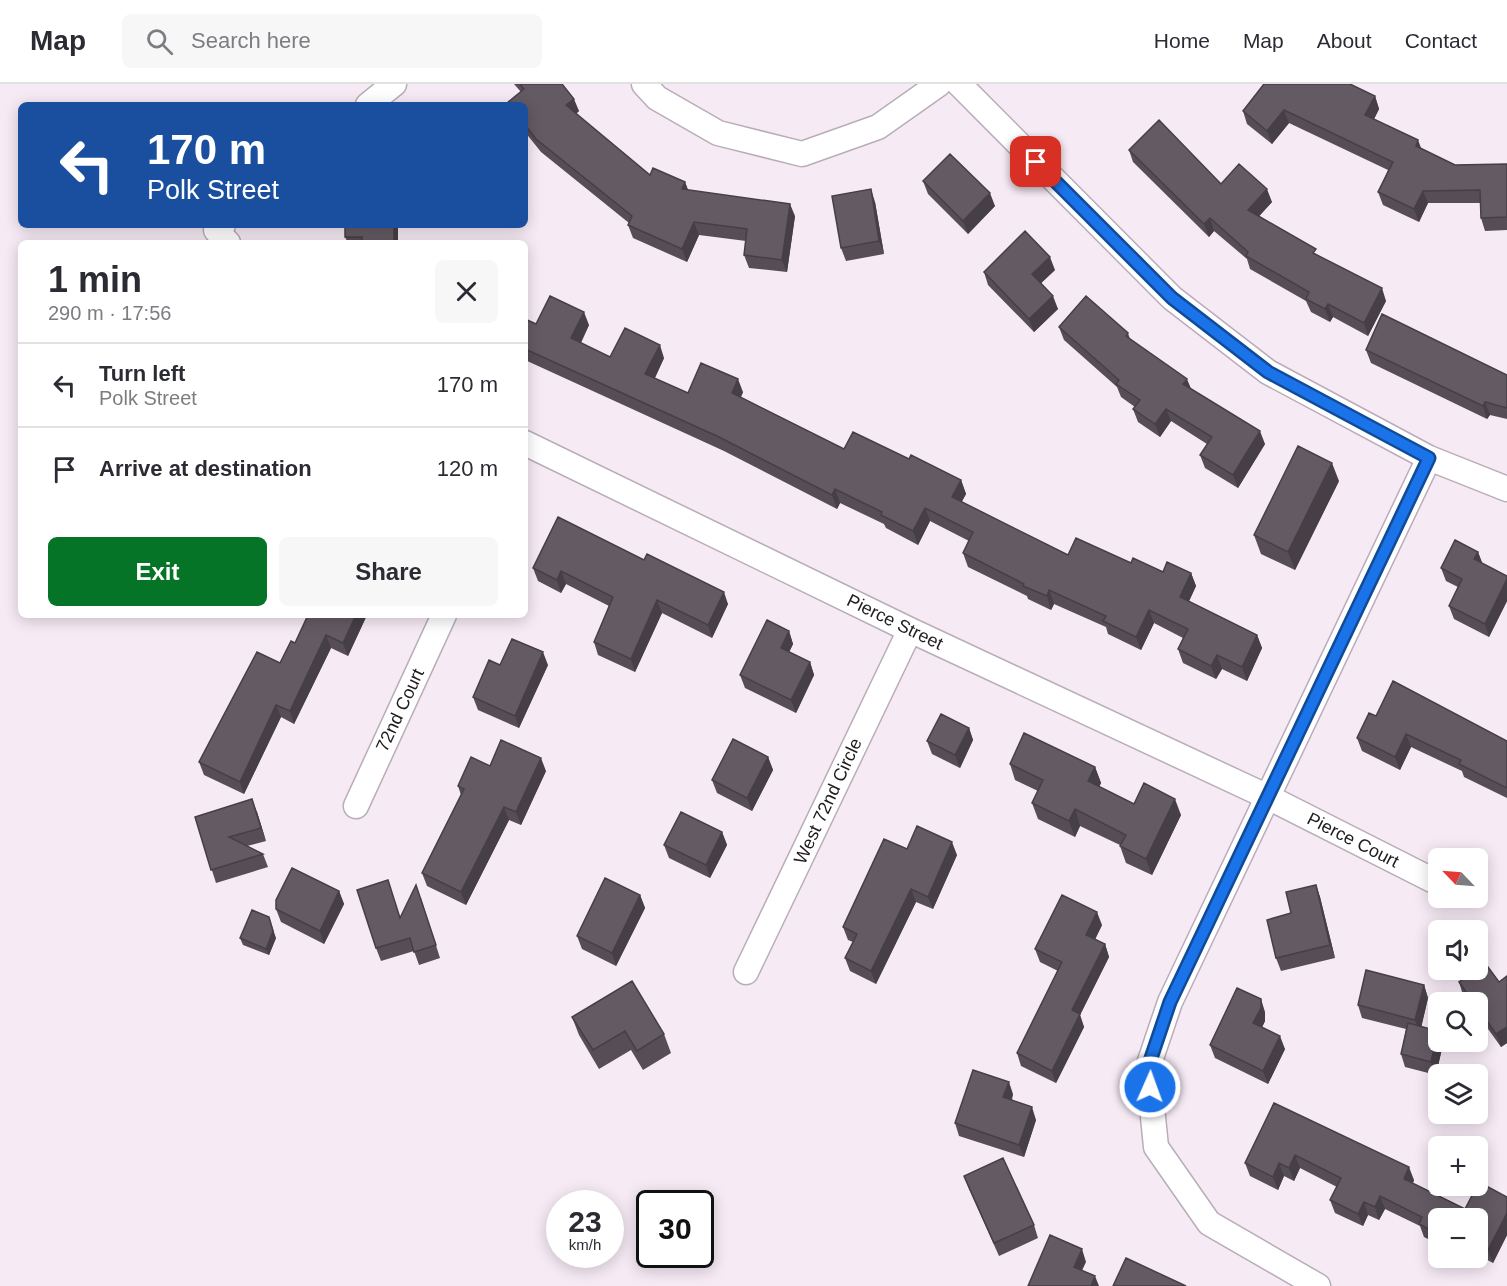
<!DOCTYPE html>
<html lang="en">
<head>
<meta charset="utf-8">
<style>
  body { margin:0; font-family:Arial,sans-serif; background:#f7f7f7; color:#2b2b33; height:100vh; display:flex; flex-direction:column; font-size:22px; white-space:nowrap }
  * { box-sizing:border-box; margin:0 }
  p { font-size:20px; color:#7c7c81 }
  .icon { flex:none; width:33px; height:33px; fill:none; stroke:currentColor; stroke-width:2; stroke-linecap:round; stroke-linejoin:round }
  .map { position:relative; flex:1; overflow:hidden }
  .panel { position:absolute; left:18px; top:156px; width:510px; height:378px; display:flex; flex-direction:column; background:#fff; border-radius:9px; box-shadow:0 3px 15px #0003 }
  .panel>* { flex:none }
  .hud { position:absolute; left:18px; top:18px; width:510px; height:126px; border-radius:9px; box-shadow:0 3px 15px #0003; background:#1a4fa0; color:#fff; overflow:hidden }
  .needle { width:39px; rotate:295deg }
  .tools { position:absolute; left:1428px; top:764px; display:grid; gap:12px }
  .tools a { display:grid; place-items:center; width:60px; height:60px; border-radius:9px; background:#fff; box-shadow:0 3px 15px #0003; font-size:30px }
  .speed { position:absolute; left:546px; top:1106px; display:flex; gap:12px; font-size:30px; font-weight:700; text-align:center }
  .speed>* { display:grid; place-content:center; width:78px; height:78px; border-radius:50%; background:#fff; box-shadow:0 3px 15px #0003; line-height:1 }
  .speed small { font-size:15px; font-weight:400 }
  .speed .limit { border:3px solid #111; border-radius:9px; background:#fff; color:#111 }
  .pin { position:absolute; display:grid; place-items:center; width:51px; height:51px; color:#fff; margin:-26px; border-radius:12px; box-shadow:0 3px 9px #0006 }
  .me { position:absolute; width:66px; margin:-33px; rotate:2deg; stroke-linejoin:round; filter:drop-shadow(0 0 4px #0008) }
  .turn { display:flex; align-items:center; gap:21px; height:126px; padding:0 30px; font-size:27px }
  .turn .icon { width:78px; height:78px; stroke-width:2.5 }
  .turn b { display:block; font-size:42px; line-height:51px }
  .round { display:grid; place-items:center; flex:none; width:63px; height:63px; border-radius:9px; background:#f7f7f7 }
  .head { display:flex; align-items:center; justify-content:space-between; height:102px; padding:0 30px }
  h1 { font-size:36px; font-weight:700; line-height:45px }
  .cta { display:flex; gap:12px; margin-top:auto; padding:12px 30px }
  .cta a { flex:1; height:69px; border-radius:9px; background:#067427; color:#fff; font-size:24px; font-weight:700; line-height:69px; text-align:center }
  .cta a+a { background:#f7f7f7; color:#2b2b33 }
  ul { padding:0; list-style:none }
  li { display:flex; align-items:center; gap:18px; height:84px; padding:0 30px; border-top:2px solid #e1e1e2 }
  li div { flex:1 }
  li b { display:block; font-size:22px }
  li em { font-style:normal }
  header { display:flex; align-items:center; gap:36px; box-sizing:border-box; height:84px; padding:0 30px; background:#fff; border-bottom:2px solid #e1e1e2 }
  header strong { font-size:28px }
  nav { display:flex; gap:33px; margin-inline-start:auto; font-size:21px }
  .search { width:420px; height:54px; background:#f7f7f7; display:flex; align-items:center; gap:15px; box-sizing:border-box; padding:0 21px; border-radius:9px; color:#7c7c81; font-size:22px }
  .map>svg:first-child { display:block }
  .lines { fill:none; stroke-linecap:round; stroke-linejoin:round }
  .street-casing { stroke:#b8adb8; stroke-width:27 }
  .street { stroke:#fff; stroke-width:24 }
  .wall { fill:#564d56 }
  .shaded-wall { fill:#463f46 }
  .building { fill:#645a64; stroke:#463f46; stroke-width:1.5 }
  .route-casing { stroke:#114b97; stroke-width:15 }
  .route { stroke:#1a73e8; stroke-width:10 }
  .labels { text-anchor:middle; stroke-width:6; stroke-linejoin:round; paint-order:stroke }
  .street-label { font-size:18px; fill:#1f1b1f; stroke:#fff }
</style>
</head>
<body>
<header>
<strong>Map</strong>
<div class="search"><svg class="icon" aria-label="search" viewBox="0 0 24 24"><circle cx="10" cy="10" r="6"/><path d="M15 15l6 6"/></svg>Search here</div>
<nav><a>Home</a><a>Map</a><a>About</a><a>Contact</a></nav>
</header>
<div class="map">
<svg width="1507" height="1202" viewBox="0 0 1507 1202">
  <rect width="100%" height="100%" fill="#f6eaf5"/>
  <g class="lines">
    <!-- street casing -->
    <g class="street-casing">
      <path id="street" d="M644 0 657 14 718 49 802 70 878 43 939 0
        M959 0 1172 214 1268 288 1429 374 1507 405
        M368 21 394 0
        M223 141 216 146 228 159
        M525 359 910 546 1268 713 1438 799
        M356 722 444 531
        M746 888 910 546
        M1318 1202 1209 1139 1156 1063 1148 983 1170 918 1429 374"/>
    </g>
    <!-- street -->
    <use href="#street" class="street"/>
  </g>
  <!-- wall -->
  <path class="wall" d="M514 0H562L579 27 576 30 650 91 685 98 688 106 795 132 787 188 749 184 744 171 746 157 699 151 687 178 633 154 628 141 629 139 541 68 525 48V21H508L507 19 521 8Z
    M1375 12 1379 25 1374 35 1422 65 1455 81 1507 80V146L1485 147 1481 134 1480 119H1428L1419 138 1383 121 1378 108 1388 86 1289 39 1272 60 1247 40 1243 27Z
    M1129 66 1221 100 1272 118 1259 132 1386 217 1368 252 1333 233 1330 238 1311 228 1306 217 1250 185 1247 175 1214 147 1209 153 1133 78Z
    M923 97 995 122 968 150 928 110Z
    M875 118 884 170 846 177 841 164Z
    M398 141V159H348L345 153Z
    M1055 186 1041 199 1058 225 1034 248 988 201 984 188Z
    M525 235 536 240 589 241 581 259 610 273 664 274 655 294 688 309 743 308 741 313 844 365 909 375 961 396 966 410 961 418 1068 471 1131 479 1163 488 1191 489 1196 502 1189 517 1257 551 1262 564 1247 597 1222 585 1216 595 1183 579 1178 565 1183 554 1154 539 1141 566 1108 550 1106 543 1054 520 1051 526 1028 515 1027 512 968 483 963 469 969 457 930 437 918 461 886 444 884 440 840 419 837 425 724 367 525 276Z
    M1059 243 1128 249 1130 255 1190 304 1265 360 1238 404 1205 384 1200 371 1207 360 1171 337 1160 353 1138 338 1133 325 1135 323 1121 313 1117 303 1064 256Z
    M1366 266 1507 291V335L1490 331 1487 335 1371 279Z
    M1339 397 1295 486 1261 470 1254 451Z
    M558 433 728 520 712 554 662 529 635 588 598 571 594 558 609 522 566 500 561 509 538 497 533 484Z
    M1478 468 1482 479 1507 492V517L1489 553 1454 535 1449 522 1458 503 1446 497 1441 484Z
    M367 531 348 572 331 564 294 640 281 633 244 710 204 691 199 678 280 579 295 559Z
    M789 547 793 560 789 568 810 578 814 591 796 629 745 604 740 591Z
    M548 581 519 644 478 626 473 613Z
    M1376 632 1507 657V714L1464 693 1462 687 1411 663 1400 686 1362 667 1357 654Z
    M969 644 973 656 960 684 932 670 927 657Z
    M768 673 773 686 752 727 717 709 712 696Z
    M1010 680 1095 683 1101 699 1099 703 1134 720 1181 731 1152 791 1126 779 1120 762V761L1080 742 1075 753 1038 735 1032 719 1038 707 1015 696Z
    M490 682 546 687 521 741 509 736 466 821 427 802 422 789 461 711 458 702Z
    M257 728 266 757 247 762 263 770 268 783 216 799 195 733Z
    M722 748 727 761 710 794 669 774 664 761Z
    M907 765 957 771 933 825 916 818 876 900 850 887 845 874 853 858 848 856 843 843Z
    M388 796 400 834 421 814 440 874 419 881 414 867 381 877 376 864Z
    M1316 801 1320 813 1335 874 1281 887 1276 874 1291 829Z
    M339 807 344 820 324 860 281 838 276 825Z
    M640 811 645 824 616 882 582 865 577 852Z
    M1102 841 1095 855 1105 860 1109 873 1080 931 1084 943 1056 999 1021 982 1017 969 1058 887 1040 878 1035 865Z
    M240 854H276L269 871 243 861Z
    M1507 892V959L1501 963 1478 931V918H1468L1463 911 1459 898H1499Z
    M1424 901 1428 914 1421 943 1438 957H1442L1443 960 1436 991 1405 983 1401 970 1406 945 1362 934 1358 921Z
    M1265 928V937L1262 943 1285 965 1268 1000 1215 974 1210 961Z
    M572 933 664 950 671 969 643 986 631 966 599 985 579 951Z
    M1013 1010 1012 1016 1036 1036 1024 1073 959 1052 955 1039Z
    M1274 1019 1414 1096 1413 1099 1465 1125 1507 1113V1151L1493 1179 1478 1171V1134H1438V1160L1424 1153 1420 1142 1385 1125 1379 1136 1368 1131 1363 1142 1335 1129 1330 1116 1337 1103 1300 1084 1294 1097 1284 1092 1278 1106 1250 1092 1245 1079Z
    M964 1092 1034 1141 1038 1154 999 1172 969 1105Z"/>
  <!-- shaded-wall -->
  <path class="shaded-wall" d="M1375 12 1379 25 1370 43 1365 31Z
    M574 15 579 27 570 34 566 21Z
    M1284 26 1289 39 1272 60 1267 47Z
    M1418 56 1423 69 1416 62Z
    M685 98 690 111 682 105Z
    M871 105 875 118 884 170 879 157Z
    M1267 105 1272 118 1253 139 1248 126Z
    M1423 107 1428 119 1419 138 1414 125Z
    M990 109 995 122 968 150 963 137Z
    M790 120 795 132 787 188 782 176Z
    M1210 134 1214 147 1209 153 1204 140Z
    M694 138 699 151 687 178 682 165Z
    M394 141H398V159H394Z
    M1050 173 1055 186 1037 203 1032 190Z
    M1382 204 1386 217 1368 252 1364 239Z
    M1053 212 1058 225 1034 248 1029 235Z
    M1328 220 1333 233 1330 238 1325 225Z
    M584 228 589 241 576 268 571 254Z
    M660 261 664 274 650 304 645 290Z
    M738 295 743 308 737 322 732 309Z
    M1187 295 1192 307 1183 300Z
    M1485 318 1490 331 1487 335 1483 322Z
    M1166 325 1171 337 1160 353 1155 340Z
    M1260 347 1265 360 1238 404 1233 391Z
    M1332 379 1339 397 1295 486 1288 468Z
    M961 396 966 410 957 427 952 413Z
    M835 405 840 419 837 425 832 411Z
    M925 424 930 437 918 461 913 447Z
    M1478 468 1483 481 1474 475Z
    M561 487 566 500 561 509 557 496Z
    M1191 489 1196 502 1185 526 1180 513Z
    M1507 495V517L1489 553 1485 540Z
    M1049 506 1054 520 1051 526 1047 512Z
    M724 508 728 520 712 554 708 541Z
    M657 516 662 529 635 588 631 575Z
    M1149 526 1154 539 1141 566 1136 553Z
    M356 531H367L348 572 343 559Z
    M789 547 793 560 785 577 781 564Z
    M326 551 331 564 294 640 290 627Z
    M1257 551 1262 564 1247 597 1242 583Z
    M543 568 548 581 519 644 515 632Z
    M1217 571 1222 585 1216 595 1211 582Z
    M810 578 814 591 796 629 791 616Z
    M276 621 281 633 244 710 240 698Z
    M969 644 973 656 960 684 955 671Z
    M1406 650 1411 663 1400 686 1395 673Z
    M768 673 773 686 752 727 747 714Z
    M541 674 546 687 521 741 516 728Z
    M1095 683 1101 699 1094 713 1088 697Z
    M252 715 257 728 266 757 261 744Z
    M1175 715 1181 731 1152 791 1146 775Z
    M504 723 509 736 466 821 461 808Z
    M1075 725 1080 742 1075 753 1069 737Z
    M722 748 727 761 710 794 706 781Z
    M952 758 957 771 933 825 928 813Z
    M1316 801 1320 813 1335 874 1330 861Z
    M911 805 916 818 876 900 871 887Z
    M339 807 344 820 324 860 320 847Z
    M640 811 645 824 616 882 612 869Z
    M1097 828 1102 841 1091 864 1086 851Z
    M269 833 276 854 269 871 266 865Z
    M1105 860 1109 873 1080 931 1084 943 1056 999 1052 987 1072 926Z
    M1424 901 1428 914 1420 949 1415 936Z
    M1261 915 1265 928V937L1258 952 1253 939Z
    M1507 943V959L1501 963 1496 950Z
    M1438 947V957H1442L1443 960 1436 991 1431 978Z
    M1280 952 1285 965 1268 1000 1263 987Z
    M1009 998 1013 1010 1008 1026 1003 1013Z
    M1032 1023 1036 1036 1024 1073 1019 1061Z
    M1295 1071 1300 1084 1294 1097 1289 1084Z
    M1279 1079 1284 1092 1278 1106 1273 1093Z
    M1409 1083 1414 1096 1409 1108 1404 1095Z
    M1380 1112 1385 1125 1379 1136 1375 1123Z
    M1364 1118 1368 1131 1363 1142 1358 1130Z
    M1507 1129V1151L1493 1179 1488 1166Z
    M1082 1165 1086 1178 1078 1195 1074 1183Z
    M1095 1192 1099 1202H1091Z"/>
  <!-- building -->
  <path class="building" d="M520 0H562L574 15 566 21 650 91 653 84 685 98 682 105 790 120 782 176 744 171 747 145 694 138 682 165 628 141 632 132 536 55 525 41V21H509L507 19 524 5Z
    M1264 0H1350L1375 12 1365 31 1418 56 1416 62 1455 81 1507 80V133L1481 134 1480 106 1423 107 1414 125 1378 108 1393 78 1284 26 1267 47 1243 27Z
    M1159 36 1221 100 1239 80 1267 105 1248 126 1316 165 1313 169 1382 204 1364 239 1328 220 1325 225 1306 215 1309 208 1246 172 1248 168 1210 134 1204 140 1129 66Z
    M950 70 990 109 963 137 923 97Z
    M871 105 879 157 841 164 832 112Z
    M345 141H394V159H362V153H345Z
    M1025 147 1050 173 1032 190 1053 212 1029 235 984 188Z
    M550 212 584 228 571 254 610 273 625 244 660 261 645 290 688 309 701 279 738 295 732 309 844 365 853 348 909 375 911 371 961 396 952 413 1068 471 1076 454 1131 479 1133 474 1163 488 1167 478 1191 489 1180 513 1257 551 1242 583 1217 571 1211 582 1178 565 1188 545 1149 526 1136 553 1103 537 1106 532 1049 506 1047 512 1023 502 1024 500 963 469 973 448 925 424 913 447 881 431 882 428 835 405 832 411 719 353 525 265V235L536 240Z
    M1086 212 1128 249 1126 252 1187 295 1183 300 1260 347 1233 391 1200 371 1212 353 1166 325 1155 340 1133 325 1140 316 1116 300 1119 296 1059 243Z
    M1382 230 1507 291V324L1485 318 1483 322 1366 266Z
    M1298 362 1332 379 1288 468 1254 451Z
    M558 433 644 476 647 470 724 508 708 541 657 516 631 575 594 558 613 513 561 487 557 496 533 484Z
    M1455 456 1478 468 1474 475 1507 492V495L1485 540 1449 522 1462 495 1441 484Z
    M308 531H356L343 559 326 551 290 627 276 621 240 698 199 678 257 568 280 579 291 557 295 559Z
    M767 536 789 547 781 564 810 578 791 616 740 591Z
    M512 555 543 568 515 632 473 613 489 576 500 581Z
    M1393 597 1507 657V704L1459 680 1461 676 1406 650 1395 673 1357 654 1369 629 1376 632Z
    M941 630 969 644 955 671 927 657Z
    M1024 649 1095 683 1088 697 1134 720 1144 699 1175 715 1146 775 1120 762 1126 751 1075 725 1069 737 1032 719 1043 696 1010 680Z
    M733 655 768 673 747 714 712 696Z
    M501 656 541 674 516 728 504 723 461 808 422 789 464 705 458 702 471 673 490 682Z
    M252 715 261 744 229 753 263 770 211 786 195 733Z
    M681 728 722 748 706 781 664 761Z
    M917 742 952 758 928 813 911 805 871 887 845 874 857 850 843 843 884 755 907 765Z
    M292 784 339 807 320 847 276 825V816Z
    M605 794 640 811 612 869 577 852Z
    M388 796 400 834 416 801 436 861 414 868 410 854 376 864 357 806Z
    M1316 801 1330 861 1276 874 1267 836 1291 829 1286 808Z
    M1062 811 1097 828 1086 851 1105 860 1072 926 1080 930 1052 987 1017 969 1062 878 1035 865Z
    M252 826 269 833 273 847 266 865 240 854Z
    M1485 879 1499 898 1507 892V943L1496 950 1478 924V918H1473L1459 898Z
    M1366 886 1424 901 1415 936 1358 921Z
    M632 897 664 950 637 967 625 947 593 966 572 933Z
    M1237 904 1261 915V924L1253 939 1280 952 1263 987 1210 961Z
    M1408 939 1438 947 1431 978 1401 970Z
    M973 986 1009 998 1003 1013 1032 1023 1019 1061 955 1039Z
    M1274 1019 1409 1083 1404 1095 1465 1125 1479 1098 1507 1113V1129L1488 1166 1478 1160V1134H1438V1150L1419 1140 1422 1133 1380 1112 1375 1123 1364 1118 1358 1130 1330 1116 1341 1094 1295 1071 1289 1084 1279 1079 1273 1093 1245 1079Z
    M1003 1074 1034 1141 994 1159 964 1092Z
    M1050 1151 1082 1165 1074 1183 1095 1192 1091 1202H1028Z
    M1126 1174 1186 1202H1113Z"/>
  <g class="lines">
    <!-- route casing -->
    <g class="route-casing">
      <path id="route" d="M1036 78 1172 214 1268 288 1429 374 1170 918 1148 983 1150 1003"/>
    </g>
    <!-- route -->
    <use href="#route" class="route"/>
  </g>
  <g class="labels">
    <!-- street labels -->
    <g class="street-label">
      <text transform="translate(895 538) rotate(26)" y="6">Pierce Street</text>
      <text transform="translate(400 626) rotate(-65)" y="6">72nd Court</text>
      <text transform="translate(828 717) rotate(-65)" y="6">West 72nd Circle</text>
      <text transform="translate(1353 756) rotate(27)" y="6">Pierce Court</text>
    </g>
  </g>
</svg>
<div class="tools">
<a><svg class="needle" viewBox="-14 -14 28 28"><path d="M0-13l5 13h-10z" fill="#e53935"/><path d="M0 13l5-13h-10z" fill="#7c7c81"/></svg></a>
<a><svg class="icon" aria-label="sound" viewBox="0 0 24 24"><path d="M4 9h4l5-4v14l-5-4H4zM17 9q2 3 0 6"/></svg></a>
<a><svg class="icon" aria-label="search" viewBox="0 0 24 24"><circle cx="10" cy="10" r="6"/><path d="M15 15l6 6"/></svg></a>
<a><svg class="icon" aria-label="layers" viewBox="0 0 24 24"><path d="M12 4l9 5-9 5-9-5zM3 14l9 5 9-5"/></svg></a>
<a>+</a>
<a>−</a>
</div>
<div class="speed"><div>23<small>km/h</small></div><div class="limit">30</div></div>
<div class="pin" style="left:1036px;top:78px;background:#d93025"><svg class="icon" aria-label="arrive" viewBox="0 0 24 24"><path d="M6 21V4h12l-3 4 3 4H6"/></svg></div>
<svg class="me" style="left:1150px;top:1003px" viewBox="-20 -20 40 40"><circle r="17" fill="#1a73e8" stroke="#fff" stroke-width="3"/><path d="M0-11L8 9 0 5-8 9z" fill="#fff"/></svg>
<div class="hud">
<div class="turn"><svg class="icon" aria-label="left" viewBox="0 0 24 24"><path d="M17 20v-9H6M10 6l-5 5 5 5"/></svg><div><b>170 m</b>Polk Street</div></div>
</div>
<section class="panel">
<div class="head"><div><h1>1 min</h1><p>290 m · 17:56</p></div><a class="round"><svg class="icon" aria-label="close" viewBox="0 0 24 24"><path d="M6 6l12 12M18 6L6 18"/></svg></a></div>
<ul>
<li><svg class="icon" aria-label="left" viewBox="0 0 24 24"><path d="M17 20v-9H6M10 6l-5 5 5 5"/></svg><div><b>Turn left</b><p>Polk Street</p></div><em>170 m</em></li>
<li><svg class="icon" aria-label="arrive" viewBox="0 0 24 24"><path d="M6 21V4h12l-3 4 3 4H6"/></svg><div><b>Arrive at destination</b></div><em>120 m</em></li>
</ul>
<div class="cta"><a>Exit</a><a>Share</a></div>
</section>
</div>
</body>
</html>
